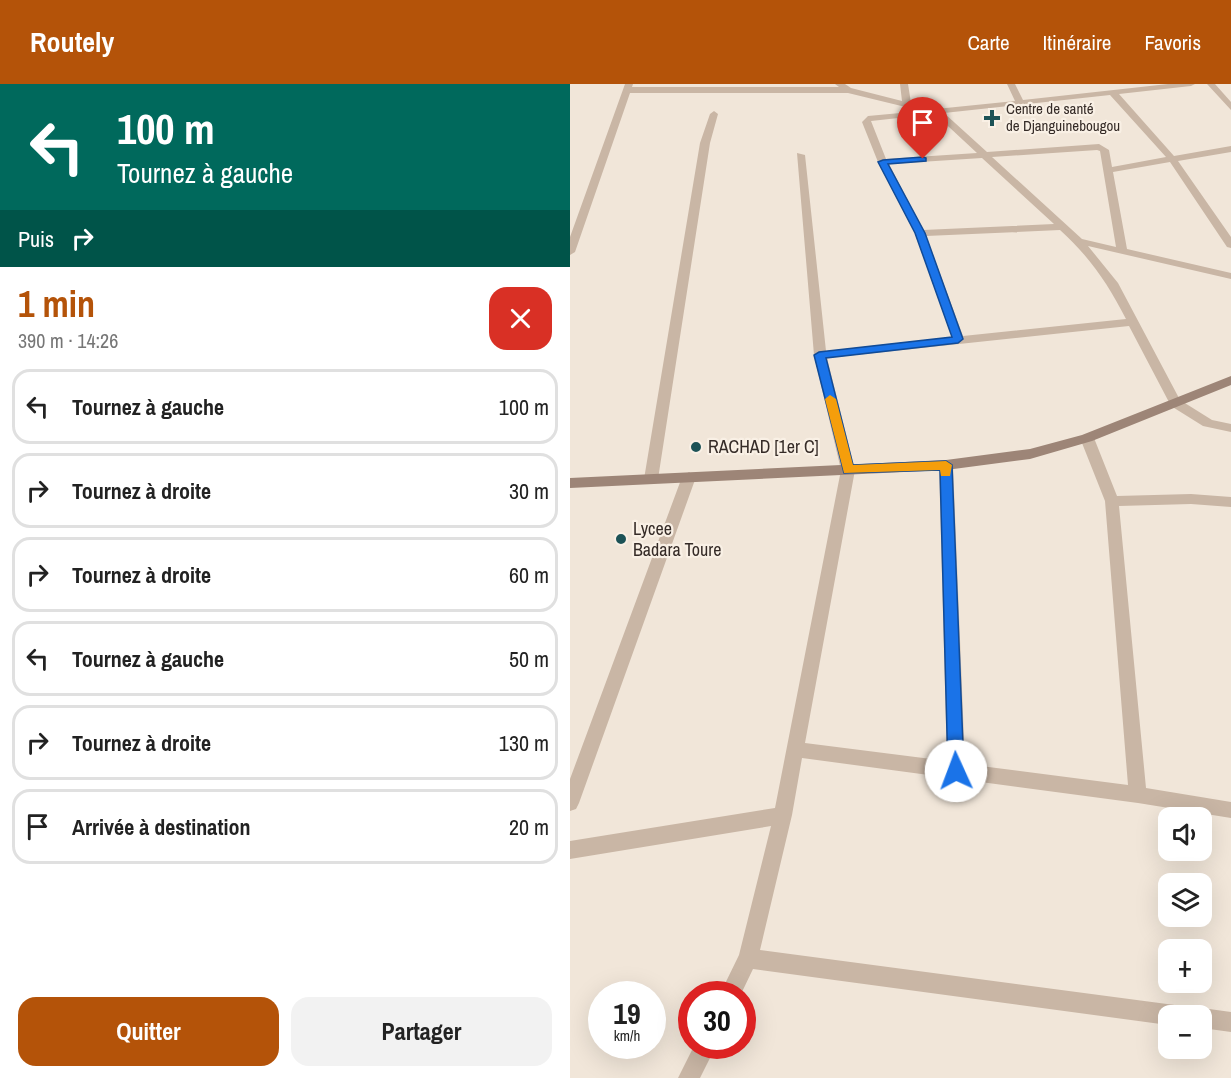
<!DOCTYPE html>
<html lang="fr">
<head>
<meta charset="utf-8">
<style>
  body { margin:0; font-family:"Archivo Narrow",sans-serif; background:#f2f2f2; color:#222; height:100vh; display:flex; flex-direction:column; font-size:22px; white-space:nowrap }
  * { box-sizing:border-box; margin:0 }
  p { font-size:20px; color:#767676 }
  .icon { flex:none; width:33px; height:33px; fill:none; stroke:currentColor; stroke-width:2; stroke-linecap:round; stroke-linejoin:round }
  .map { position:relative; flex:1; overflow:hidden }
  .details { display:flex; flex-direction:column; background:#fff; width:570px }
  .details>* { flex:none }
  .banner { background:#00695c; color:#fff; overflow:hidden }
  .buttons { position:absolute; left:588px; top:723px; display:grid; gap:12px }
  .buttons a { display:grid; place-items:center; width:54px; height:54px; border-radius:12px; background:#fff; box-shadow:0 6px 24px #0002; font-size:30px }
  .speed { position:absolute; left:18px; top:897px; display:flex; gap:12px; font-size:30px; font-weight:700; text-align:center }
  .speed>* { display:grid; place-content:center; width:78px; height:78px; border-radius:50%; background:#fff; box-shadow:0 6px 24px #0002; line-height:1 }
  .speed small { font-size:15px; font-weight:400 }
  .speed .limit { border:9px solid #d22; background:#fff; color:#111 }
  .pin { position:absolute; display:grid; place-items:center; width:51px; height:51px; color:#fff; margin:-62px -26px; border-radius:50% 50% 50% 0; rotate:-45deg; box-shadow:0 0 6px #0007 }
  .pin .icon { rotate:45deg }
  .me { position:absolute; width:66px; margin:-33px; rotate:358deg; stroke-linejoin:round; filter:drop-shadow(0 0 4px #0008) }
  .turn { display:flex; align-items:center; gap:21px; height:126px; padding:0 18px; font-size:27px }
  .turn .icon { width:78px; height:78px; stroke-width:2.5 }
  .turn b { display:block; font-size:42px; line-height:51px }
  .then { display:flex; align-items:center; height:57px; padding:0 18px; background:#0003; gap:12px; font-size:22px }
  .round { display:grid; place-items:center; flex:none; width:63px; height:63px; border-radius:18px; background:#f2f2f2 }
  .head { display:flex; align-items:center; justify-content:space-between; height:102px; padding:0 18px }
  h1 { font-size:36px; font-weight:800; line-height:45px; color:#b45309 }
  .primary-button { display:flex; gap:12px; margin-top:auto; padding:12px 18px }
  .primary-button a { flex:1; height:69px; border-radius:18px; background:#b45309; color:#fff; font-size:24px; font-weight:800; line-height:69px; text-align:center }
  .primary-button a+a { background:#f2f2f2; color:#222 }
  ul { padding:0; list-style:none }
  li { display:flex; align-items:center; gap:18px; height:75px; margin:0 12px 9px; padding:0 6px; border:3px solid #e0e0e0; border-radius:18px }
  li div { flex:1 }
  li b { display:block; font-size:22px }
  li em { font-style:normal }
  header { display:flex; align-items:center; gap:36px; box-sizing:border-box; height:84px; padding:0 30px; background:#b45309; color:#fff }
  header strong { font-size:28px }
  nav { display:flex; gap:33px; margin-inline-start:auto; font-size:21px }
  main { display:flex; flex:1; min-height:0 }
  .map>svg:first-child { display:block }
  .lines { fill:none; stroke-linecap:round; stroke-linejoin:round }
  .street { fill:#c9b6a5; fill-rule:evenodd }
  .secondary { fill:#9d8577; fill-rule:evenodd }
  .route { fill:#1a73e8; stroke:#114b97; stroke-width:1.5 }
  .slow { fill:#f59e0b }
  .poi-dot { fill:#1c5256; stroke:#f9f0e5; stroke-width:2 }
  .labels { text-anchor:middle; stroke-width:4.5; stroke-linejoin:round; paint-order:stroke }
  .far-poi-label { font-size:15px; fill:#352b27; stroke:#f9f0e5; text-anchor:start }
  .poi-label { font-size:18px; fill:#352b27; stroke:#f9f0e5; text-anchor:start }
</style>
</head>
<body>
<header>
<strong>Routely</strong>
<nav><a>Carte</a><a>Itinéraire</a><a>Favoris</a></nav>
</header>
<main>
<section class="details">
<div class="banner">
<div class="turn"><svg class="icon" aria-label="left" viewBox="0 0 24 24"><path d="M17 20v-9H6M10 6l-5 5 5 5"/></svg><div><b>100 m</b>Tournez à gauche</div></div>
<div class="then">Puis<svg class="icon" aria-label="right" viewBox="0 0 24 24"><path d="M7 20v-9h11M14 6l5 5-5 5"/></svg></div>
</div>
<div class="head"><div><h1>1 min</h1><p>390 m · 14:26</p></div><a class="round" style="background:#d93025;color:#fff"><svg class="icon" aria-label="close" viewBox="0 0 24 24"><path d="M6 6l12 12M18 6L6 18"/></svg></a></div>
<ul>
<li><svg class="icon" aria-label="left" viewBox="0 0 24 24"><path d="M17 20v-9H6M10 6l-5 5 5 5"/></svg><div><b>Tournez à gauche</b></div><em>100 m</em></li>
<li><svg class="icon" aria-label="right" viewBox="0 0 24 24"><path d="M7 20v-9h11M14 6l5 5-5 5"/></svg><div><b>Tournez à droite</b></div><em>30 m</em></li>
<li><svg class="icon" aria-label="right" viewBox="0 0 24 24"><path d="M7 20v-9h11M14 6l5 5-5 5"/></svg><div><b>Tournez à droite</b></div><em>60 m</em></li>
<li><svg class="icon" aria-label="left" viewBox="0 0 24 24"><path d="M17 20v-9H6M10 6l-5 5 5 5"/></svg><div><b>Tournez à gauche</b></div><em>50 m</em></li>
<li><svg class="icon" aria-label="right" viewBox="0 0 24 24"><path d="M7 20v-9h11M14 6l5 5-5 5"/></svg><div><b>Tournez à droite</b></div><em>130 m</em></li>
<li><svg class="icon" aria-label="arrive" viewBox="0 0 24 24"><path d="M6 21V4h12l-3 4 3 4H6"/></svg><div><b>Arrivée à destination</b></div><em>20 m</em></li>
</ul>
<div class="primary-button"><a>Quitter</a><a>Partager</a></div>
</section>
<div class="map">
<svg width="661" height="994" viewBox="0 0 661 994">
  <rect width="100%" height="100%" fill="#f1e6d9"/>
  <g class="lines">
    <!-- street -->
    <path class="street" d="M55 0H63L62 3H269L265 0H275L281 4 332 17 330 0H338L341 19 366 25 445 17 437 0H445L453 16 598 0H625L621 2 549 10 604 72 661 62V68L608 77 661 153V164L657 163 600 78 543 88 557 165 661 189V195L518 162 548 199 610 316 642 336 661 340V348L633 342 601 322 559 242 257 274 285 386 235 659 377 677 369 381 376 376 383 381 395 680 558 701 535 417 510 354 517 350 524 354 547 412 621 410 661 413V423L621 420 549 422 576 704 661 718V734L568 719 232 674 222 731 190 866 612 922 619 925 622 932H598V941L183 885 171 910H150L169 871 201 742 0 775V757L205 724 271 386 244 271 227 69 235 71 256 267 382 253 345 149 308 78 292 38 298 32 352 27 278 9H60L5 168 0 171V153ZM540 11 596 73 542 83 539 66 529 60 417 68 374 29ZM365 30 407 69 316 75 301 37ZM527 66 530 67 546 163 512 155 422 73ZM412 74 484 140 353 146 319 80ZM490 146C520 173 538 200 556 235L393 252 356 152Z
      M637 0H645L661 18V26Z
      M144 27 148 30 140 59 88 395 81 400 74 395 130 59 140 30Z
      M119 388 126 393 9 719 6 725 0 727V695L112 393Z
      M632 924 661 928V948L632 944V932H623L625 927Z
      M124 962H146L130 994H108Z"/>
    <!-- secondary -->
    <path class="secondary" d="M661 292V301L522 357 460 375 376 386 0 404V394L376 376 460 365 512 351Z"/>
  </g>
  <!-- route -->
  <path class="route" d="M353 73 356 74V77L318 80 355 149 393 255 388 259 256 274 283 381 376 377 382 381 394 687 392 692 386 694 381 692 378 687 370 386 274 389 244 271 249 268 382 253 345 149 308 78 313 76Z"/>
  <!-- slow -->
  <path class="slow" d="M260 311 266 315 283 381 376 377 382 381 380 392H371L370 386 274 389 255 315Z"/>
  <!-- markers -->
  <g class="poi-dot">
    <path d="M419 25h6v6h6v6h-6v6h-6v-6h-6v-6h6z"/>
    <circle cx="126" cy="363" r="6"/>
    <circle cx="51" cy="455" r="6"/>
  </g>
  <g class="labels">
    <!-- far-poi labels -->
    <g class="far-poi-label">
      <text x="436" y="30">Centre de santé<tspan x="436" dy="17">de Djanguinebougou</tspan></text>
    </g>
    <!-- poi labels -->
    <g class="poi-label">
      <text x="138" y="369">RACHAD [1er C]</text>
      <text x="63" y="451">Lycee<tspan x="63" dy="21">Badara Toure</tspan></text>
    </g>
  </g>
</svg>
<div class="buttons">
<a><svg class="icon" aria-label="sound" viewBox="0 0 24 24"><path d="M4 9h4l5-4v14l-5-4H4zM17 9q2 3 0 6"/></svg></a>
<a><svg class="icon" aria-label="layers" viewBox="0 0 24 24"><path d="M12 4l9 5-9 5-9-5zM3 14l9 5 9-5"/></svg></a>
<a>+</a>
<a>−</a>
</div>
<div class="speed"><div>19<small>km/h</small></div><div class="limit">30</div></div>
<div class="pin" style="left:353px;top:75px;background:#d93025"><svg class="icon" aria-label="arrive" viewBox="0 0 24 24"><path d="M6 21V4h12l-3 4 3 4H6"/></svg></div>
<svg class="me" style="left:386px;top:687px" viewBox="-20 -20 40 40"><circle r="19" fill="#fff"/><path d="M0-13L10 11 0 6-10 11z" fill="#1a73e8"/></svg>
</div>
</main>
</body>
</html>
